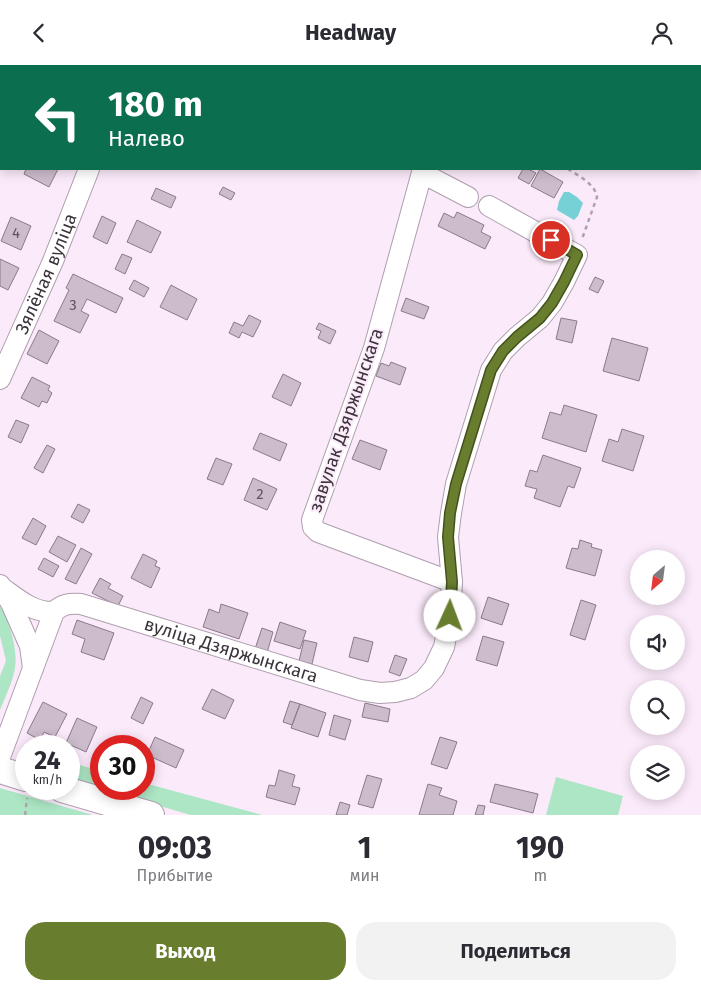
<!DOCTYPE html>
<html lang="ru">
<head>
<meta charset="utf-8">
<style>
  body { margin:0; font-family:"Fira Sans",sans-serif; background:#f2f2f3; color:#2b2b33; height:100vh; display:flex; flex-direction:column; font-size:19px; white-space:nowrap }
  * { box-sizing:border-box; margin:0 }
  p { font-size:16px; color:#7c7c81 }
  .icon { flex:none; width:28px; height:28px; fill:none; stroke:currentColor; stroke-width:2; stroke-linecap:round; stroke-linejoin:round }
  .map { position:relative; height:750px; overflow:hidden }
  .side { display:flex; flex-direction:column; background:#fff; flex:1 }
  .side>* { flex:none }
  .guide { position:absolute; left:0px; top:0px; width:701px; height:105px; box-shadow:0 2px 12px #0003; background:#0b6e4f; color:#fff; overflow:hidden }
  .needle { width:32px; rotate:208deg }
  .tools { position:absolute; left:630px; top:485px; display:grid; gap:10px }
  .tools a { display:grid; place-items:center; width:55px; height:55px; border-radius:50%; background:#fff; box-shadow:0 2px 12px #0003; font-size:25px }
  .speed { position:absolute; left:15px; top:670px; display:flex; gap:10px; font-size:25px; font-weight:700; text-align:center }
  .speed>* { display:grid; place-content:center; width:65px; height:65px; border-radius:50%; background:#fff; box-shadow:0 2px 12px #0003; line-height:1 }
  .speed small { font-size:12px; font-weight:400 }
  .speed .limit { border:8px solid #d22; background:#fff; color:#111 }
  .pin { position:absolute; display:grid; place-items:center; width:42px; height:42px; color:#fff; margin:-21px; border:2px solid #fff; border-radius:50%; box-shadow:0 1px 5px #0007 }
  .me { position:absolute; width:55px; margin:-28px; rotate:2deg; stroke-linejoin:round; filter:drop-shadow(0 0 4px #0008) }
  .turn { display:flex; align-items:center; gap:18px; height:105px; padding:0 25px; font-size:22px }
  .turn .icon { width:65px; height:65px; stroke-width:2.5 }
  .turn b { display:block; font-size:35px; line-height:42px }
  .eta { display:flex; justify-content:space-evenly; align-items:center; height:85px; text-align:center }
  .eta b { font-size:30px; font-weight:700; line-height:35px }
  .button { display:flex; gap:10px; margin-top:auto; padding:10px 25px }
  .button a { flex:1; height:58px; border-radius:20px; background:#697d2e; color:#fff; font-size:20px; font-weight:700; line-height:58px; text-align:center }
  .button a+a { background:#f2f2f3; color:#2b2b33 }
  header { display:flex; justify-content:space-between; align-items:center; height:65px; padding:0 25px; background:#fff; font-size:22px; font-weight:700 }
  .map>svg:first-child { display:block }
  .green { fill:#ace6c4 }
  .water { fill:#76d1d7 }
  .building { fill:#ccbccc; stroke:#8a7b8a }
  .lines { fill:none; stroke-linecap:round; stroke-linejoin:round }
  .minor-casing { stroke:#ae9fae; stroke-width:22 }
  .major-casing { stroke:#ae9fae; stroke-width:28 }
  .path { stroke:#afa2ae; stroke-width:2.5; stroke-dasharray:4 4; stroke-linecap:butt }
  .minor { stroke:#fff; stroke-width:20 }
  .major { stroke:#fff; stroke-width:26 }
  .route-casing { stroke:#44511e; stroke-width:12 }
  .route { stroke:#697d2e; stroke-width:9 }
  .labels { text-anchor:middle; stroke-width:4; stroke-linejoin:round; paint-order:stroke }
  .number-label { font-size:15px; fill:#5f565f }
  .street-label { font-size:18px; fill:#3b343b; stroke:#fbeafa }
</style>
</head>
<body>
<header><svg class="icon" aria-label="back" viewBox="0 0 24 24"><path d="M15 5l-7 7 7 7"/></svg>Headway<svg class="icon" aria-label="person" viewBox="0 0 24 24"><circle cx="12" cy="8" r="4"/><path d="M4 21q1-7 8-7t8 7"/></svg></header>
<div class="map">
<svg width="701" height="750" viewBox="0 0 701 750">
  <rect width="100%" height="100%" fill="#fbeafa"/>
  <!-- green -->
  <path class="green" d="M0 536C8 558 20 584 14 608 11 620 5 633 0 645V611L6 596 0 571Z
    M69 697 101 706V724H144V718L262 750H191L69 715Z
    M556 712 623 731 618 750H546Z
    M0 723 93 750H0Z"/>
  <!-- water -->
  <path class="water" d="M564 127H569L577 132 583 138 578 151 574 155 557 145 559 136Z"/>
  <!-- building -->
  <path class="building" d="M26 104H58L49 122 24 109Z
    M523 104H528L536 108 529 119 518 113Z
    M540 104 563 117 554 133 531 121Z
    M223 122 235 128 231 135 219 129Z
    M156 123 176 132 171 143 151 134Z
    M457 147 484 160 481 167 491 172 485 184 438 161 444 148 454 153Z
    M102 151 116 158 107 179 93 172Z
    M11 152 31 161 21 185 1 176Z
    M137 155 161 167 151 188 127 177Z
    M122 189 132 193 125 209 115 204Z
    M0 194 19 203 8 225 0 221Z
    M73 209 123 233 116 248 87 234 81 246 89 250 80 268 54 256 69 225 66 223Z
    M595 212 604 216 598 228 589 224Z
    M134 215 149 223 144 232 129 224Z
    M171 220 197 234 187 255 160 242Z
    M406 233 429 242 424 254 401 246Z
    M249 250 261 256 253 272 242 267 239 273 229 268 234 257 243 261Z
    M561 253 577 256 572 278 556 274Z
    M319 258 336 266 330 279 318 273 321 266 316 264Z
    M39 265 59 276 47 299 27 289Z
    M612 273 648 283 639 316 603 306Z
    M391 297 406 303 400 320 376 311 381 298 389 301Z
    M283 309 301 318 291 341 272 332Z
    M32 312 50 321 48 325 52 328 47 338 42 336 39 342 21 333Z
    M564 340 597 350 586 387 542 373 550 347 561 350Z
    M16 355 29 360 21 378 8 372Z
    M622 364 644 371 633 406 602 396 609 374 618 377Z
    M260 368 287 379 280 396 253 384Z
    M360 375 387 385 380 405 352 394Z
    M47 380 55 384 43 408 34 403Z
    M543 390 581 403 574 423 568 421 560 442 534 433 537 424 525 421 530 405 537 407Z
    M216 393 232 399 223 420 207 414Z
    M253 413 277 424 267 445 244 435Z
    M78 439 90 445 83 458 71 452Z
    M33 453 46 461 36 480 22 473Z
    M58 471 76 480 67 497 49 487Z
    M580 475 592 479 591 482 602 485 595 511 566 503 572 483 578 484Z
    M81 483 92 489 76 519 65 514Z
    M143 489 157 496 155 501 160 503 151 523 131 513Z
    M44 493 59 501 53 512 38 504Z
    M100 513 111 519 108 523 123 531 118 541 92 528Z
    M488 532 509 539 502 560 481 553Z
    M581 535 596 540 585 575 570 570Z
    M221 539 248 548 239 574 203 562 209 544 219 548Z
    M77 555 114 568 104 595 81 587 85 574 72 569Z
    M280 557 306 566 300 584 274 576Z
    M262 563 273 567 267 588 255 584Z
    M483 571 504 577 497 601 476 595Z
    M354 572 373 577 368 597 349 592Z
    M304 575 317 578 312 599 299 596Z
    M395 590 407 594 400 611 389 607Z
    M212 624 234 635 225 654 202 644Z
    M141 632 153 638 143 659 131 653Z
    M290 636 300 639 292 660 283 657Z
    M43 637 67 649 55 672 44 667 40 675 27 668Z
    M365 638 390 644 388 657 362 652Z
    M300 639 326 648 318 672 291 663Z
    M334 650 351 655 345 675 329 670Z
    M77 653 97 662 86 687 66 678Z
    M155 672 184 685 176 703 147 690Z
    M440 672 457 677 447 704 431 699Z
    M279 705 295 710 292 721 300 723 295 740 266 732 269 720 275 721Z
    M367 710 382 714 373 743 358 739Z
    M428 719 442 723 439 730 457 736 453 750H419Z
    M495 719 538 729 533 748 490 737Z
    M340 737 350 740 347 750H336Z
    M478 740 485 741 483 750H475Z"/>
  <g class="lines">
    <!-- minor casing -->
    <g class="minor-casing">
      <g id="minor">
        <path d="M131 1 132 0"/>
        <path d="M423 104 374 283 312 455 313 462 318 467 452 517"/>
        <path d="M422 108 468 132"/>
        <path id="s1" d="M0 314 53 196 89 104"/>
        <path d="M0 520 11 538 30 581 33 603"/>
        <path d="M5 525C20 536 35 548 54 547"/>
        <path id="s2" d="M0 692 54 547C62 539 70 538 81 539L360 625 380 628 395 627 411 623 424 615 434 603 444 582 450 551 452 517 448 472 451 448 456 419 491 305 503 286 517 272 540 253 552 238 564 217 577 190 489 141"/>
      </g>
    </g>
    <!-- major casing -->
    <g class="major-casing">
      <path id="major" d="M0 705 26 713
        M62 724 151 750"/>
    </g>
    <!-- path -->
    <path class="path" d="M456 0V1
      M568 104C579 111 595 119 597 132L582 174
      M25 750 27 733"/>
    <!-- minor -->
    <use href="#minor" class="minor"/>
    <!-- major -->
    <use href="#major" class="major"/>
  </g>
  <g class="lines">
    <!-- route casing -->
    <g class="route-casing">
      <path id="route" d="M450 551 452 517 448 472 450 448 456 419 491 305 503 286 517 272 540 253 552 238 564 217 577 190 551 175"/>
    </g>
    <!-- route -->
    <use href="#route" class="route"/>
  </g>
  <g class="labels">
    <!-- number labels -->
    <g class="number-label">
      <text x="16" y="173">4</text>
      <text x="73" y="245">3</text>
      <text x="260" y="434">2</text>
    </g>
    <!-- street labels -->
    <g class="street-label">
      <text dy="6" stroke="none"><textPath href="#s1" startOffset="115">Зялёная вуліца</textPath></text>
      <text transform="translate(346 355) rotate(-71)" y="6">завулак Дзяржынскага</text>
      <text dy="6" stroke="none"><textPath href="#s2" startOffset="341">вуліца Дзяржынскага</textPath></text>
    </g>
  </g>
</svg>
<div class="tools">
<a><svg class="needle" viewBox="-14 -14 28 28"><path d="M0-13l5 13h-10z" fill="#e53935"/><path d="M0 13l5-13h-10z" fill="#7c7c81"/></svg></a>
<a><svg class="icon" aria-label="sound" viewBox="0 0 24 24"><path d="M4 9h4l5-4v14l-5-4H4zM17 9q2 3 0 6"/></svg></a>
<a><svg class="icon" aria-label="search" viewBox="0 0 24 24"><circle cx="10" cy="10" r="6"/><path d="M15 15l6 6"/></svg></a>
<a><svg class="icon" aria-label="layers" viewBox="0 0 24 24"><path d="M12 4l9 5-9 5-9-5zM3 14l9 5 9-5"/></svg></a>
</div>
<div class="speed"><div>24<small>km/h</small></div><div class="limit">30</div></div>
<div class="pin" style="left:551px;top:175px;background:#d93025"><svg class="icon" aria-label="arrive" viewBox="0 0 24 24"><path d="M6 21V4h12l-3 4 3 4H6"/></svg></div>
<svg class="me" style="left:450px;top:551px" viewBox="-20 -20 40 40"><circle r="19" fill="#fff"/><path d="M0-13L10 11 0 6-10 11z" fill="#697d2e"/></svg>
<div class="guide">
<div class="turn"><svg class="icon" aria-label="left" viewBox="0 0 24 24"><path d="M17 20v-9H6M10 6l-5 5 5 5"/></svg><div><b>180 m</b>Налево</div></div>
</div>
</div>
<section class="side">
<div class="eta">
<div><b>09:03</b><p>Прибытие</p></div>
<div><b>1</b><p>мин</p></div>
<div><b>190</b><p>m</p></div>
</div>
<div class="button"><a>Выход</a><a>Поделиться</a></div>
</section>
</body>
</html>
